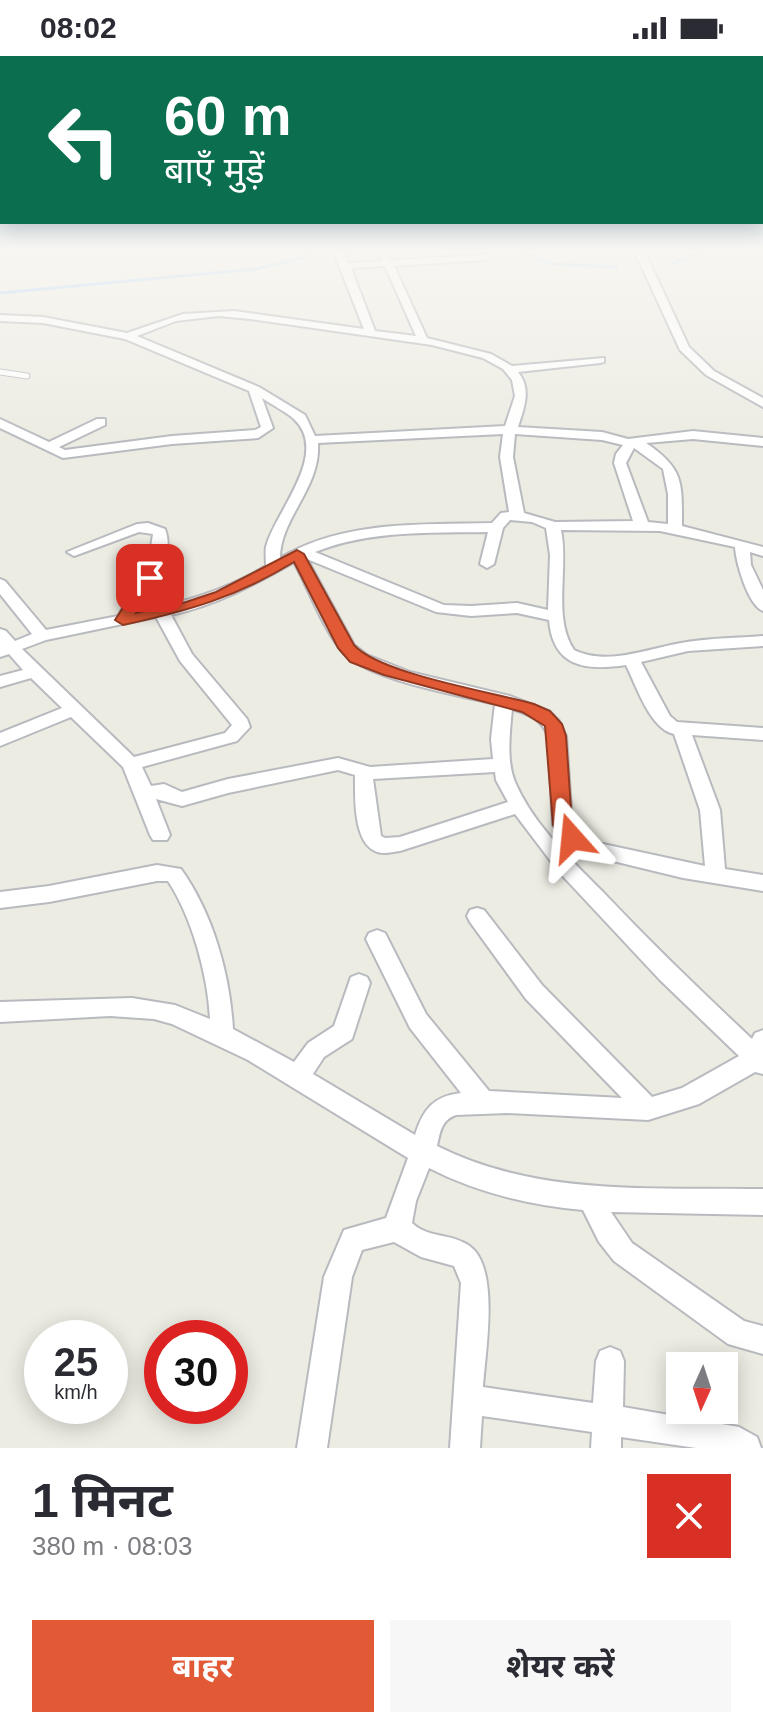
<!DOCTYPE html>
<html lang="hi">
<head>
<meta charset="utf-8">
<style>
  body { margin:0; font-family:Arial,"Noto Sans Devanagari",sans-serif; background:#f7f7f7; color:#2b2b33; height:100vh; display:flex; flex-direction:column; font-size:30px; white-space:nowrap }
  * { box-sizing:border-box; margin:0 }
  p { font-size:26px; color:#7c7c81 }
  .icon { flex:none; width:44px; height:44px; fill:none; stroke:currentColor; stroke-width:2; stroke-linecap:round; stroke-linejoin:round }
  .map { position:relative; height:1392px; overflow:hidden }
  .panel { display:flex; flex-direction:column; background:#fff; flex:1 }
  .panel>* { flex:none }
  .guide { position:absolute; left:0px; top:0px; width:764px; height:168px; box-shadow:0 4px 20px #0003; background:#0b6e4f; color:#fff; overflow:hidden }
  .needle { width:52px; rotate:183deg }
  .tools { position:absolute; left:666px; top:1296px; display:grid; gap:16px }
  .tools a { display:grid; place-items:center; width:72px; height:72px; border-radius:0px; background:#fff; box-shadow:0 4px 20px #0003; font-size:40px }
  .speed { position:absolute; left:24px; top:1264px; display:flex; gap:16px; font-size:40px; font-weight:700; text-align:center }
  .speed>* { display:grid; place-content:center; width:104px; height:104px; border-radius:50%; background:#fff; box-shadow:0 4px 20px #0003; line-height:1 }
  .speed small { font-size:20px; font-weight:400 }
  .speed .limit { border:12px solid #d22; background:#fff; color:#111 }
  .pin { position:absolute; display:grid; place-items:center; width:68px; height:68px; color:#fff; margin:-34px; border-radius:16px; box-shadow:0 4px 12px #0006 }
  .me { position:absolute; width:88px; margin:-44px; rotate:342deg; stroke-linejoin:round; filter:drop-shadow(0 0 6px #0008) }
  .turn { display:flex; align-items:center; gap:28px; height:168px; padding:0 32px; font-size:36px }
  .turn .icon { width:104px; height:104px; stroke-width:2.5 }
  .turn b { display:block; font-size:56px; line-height:68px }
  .round { display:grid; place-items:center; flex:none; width:84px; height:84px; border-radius:0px; background:#f7f7f7 }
  .summary { display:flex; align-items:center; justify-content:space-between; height:136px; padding:0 32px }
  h1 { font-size:48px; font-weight:700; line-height:60px }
  .primary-button { display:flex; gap:16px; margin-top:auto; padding:16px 32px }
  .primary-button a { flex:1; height:92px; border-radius:0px; background:#e15935; color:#fff; font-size:32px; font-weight:700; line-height:92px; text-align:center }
  .primary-button a+a { background:#f7f7f7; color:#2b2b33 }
  .status { display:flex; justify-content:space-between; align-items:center; height:56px; padding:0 40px; background:#fff; direction:ltr }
  .status svg { height:22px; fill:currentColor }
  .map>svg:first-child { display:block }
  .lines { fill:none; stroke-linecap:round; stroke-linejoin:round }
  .stream { stroke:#a5cbfb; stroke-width:3 }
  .lane-casing { stroke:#b8babf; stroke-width:7 }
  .street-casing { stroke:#b8babf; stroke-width:4 }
  .lane { stroke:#fff; stroke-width:5 }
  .street { fill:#fff; fill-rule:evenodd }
  .route { fill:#e15935; stroke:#923a22; stroke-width:2 }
</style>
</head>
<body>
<div class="status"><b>08:02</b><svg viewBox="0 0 49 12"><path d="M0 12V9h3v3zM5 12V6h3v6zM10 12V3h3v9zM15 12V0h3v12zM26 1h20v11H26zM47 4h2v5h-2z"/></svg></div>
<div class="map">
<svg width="763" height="1392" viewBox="0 0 763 1392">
  <rect width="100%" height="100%" fill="#edece3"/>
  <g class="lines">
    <!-- stream -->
    <path class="stream" d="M516 192 551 208 617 211
      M672 208 710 192
      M0 237 256 213 303 202 319 192"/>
    <!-- lane casing -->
    <g class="lane-casing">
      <path id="lane" d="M0 316 27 320"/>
    </g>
    <!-- street casing -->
    <g class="street-casing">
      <path id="street" d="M339 192H350L344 198 348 207 382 205 376 192H386L391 204 489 199 491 201 486 204 394 210 427 282 491 298 512 310 604 302V306L600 307 518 316C532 333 524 352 518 371L602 376 628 383 693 375 763 382V390L693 383 646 387C684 413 682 426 682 470L763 491V500L750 496 751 509 763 534V555C748 549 736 507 735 491L660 475 561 474C569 511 552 562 574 594 609 611 651 591 687 586 712 582 738 582 763 580V590L688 595 641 606 670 660 677 666 763 672V684L692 679 720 754 725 813 763 819V835L683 822 576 796 553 769 548 680C542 663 528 658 512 653 510 676 506 704 515 726 533 768 571 804 603 836 651 887 701 935 752 983L755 977 763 974V1018L755 1016 699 1048 648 1064 507 1057 456 1059C441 1064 440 1077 437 1090 539 1141 652 1131 763 1133V1159L611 1156 632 1187 744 1265 763 1270V1298L728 1288 614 1205 599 1186 583 1154C529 1149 478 1137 429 1112L416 1145 412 1167C427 1182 450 1177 468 1189 501 1209 485 1297 483 1331L593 1347 596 1305 600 1295 610 1291 620 1295 624 1305 623 1351 739 1371 757 1381 761 1392H696L621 1381V1392H591L592 1376 482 1360 480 1392H450L461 1227 454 1210 421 1201 394 1186 362 1194 352 1221 327 1392H297L324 1221 344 1174 386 1162 408 1102 248 1004 172 968 154 963 110 960 0 966V946L132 942 175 949 210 963C208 920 192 861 168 825H157L49 846 0 852V836L49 830 157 809 181 813C213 858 230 918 233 973L294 1006 308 987 334 970 351 921 359 918 367 921 370 927 352 983 324 1001 313 1018 415 1079C423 1054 433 1040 461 1037L410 972 366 883 369 877 377 874 385 877 426 958 489 1035 622 1042 526 943 470 866 467 860 470 854 477 852 484 854 542 929 652 1041 682 1032 739 1000 660 924 559 816 515 758 400 795C392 796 382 799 375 795 353 785 355 740 355 719L338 714 228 737 182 750 156 743 170 779 167 784H153L150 779 123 711 71 661 0 690V677L62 652 31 622 0 631V620L23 614 9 598 0 601V573L6 575 15 585 32 578 0 538V523L5 525 46 574 118 560 148 511 153 478 139 476 74 500 67 496 137 468 148 467 165 473C176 502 151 533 136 556 183 547 224 535 266 510 266 504 265 497 266 491 274 457 331 398 294 363 285 355 272 349 262 342L273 372 258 382 172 388 63 402 0 372V363L49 386 97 363H105V369L59 391 65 394 172 380 255 374 261 371 249 335 125 283 43 267 0 265V259L43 261 127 277 183 258 234 255 364 273 334 197ZM385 210 416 280 375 275 351 212ZM219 260 250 263 432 289 483 302 503 313 512 324 515 340 505 370 315 380 305 359 259 331 137 280 176 265ZM503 378 500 401 509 456 501 457 492 467C420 469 344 464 280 502 280 462 321 432 318 387ZM515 378 602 384 623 389 616 398 614 407 633 465 555 466 524 457 513 401ZM634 392 663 413 668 438V468L648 466 626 407ZM510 464 532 466 546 472 550 499 548 554 517 547 471 550 444 549 315 496C370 474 430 477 488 476L480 508 487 512 494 508 503 472ZM307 503 436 556 471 560 517 557 549 564C553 611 585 615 626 609 636 629 650 673 674 678L700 754 705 810 589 785 572 767 566 680 559 665 549 655 510 640 410 616 367 599 354 589ZM294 506C309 534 321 568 340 593 362 623 458 639 495 648L491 683 493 703 370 711 338 702 228 723 182 736 164 728 151 730 142 711 237 685 250 671 247 663 192 598 171 559C216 549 254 529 294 506ZM156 561 180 605 232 669 225 677 134 701 22 593 46 584ZM495 716 496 724 508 746 400 781 385 782 381 780 373 723Z
        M633 192H643L689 291 714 315 763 342V351L706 319 680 294Z"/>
    </g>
    <!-- lane -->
    <use href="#lane" class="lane"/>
    <!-- street -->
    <use href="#street" class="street"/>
  </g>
  <!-- sky -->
  <linearGradient id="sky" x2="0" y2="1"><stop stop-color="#8dbdf0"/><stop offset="0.5" stop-color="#f7f6f2"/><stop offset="1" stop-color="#f7f6f2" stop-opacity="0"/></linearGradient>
  <rect width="763" height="387" fill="url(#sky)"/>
  <!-- route -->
  <path class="route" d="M297 494 304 498 354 589C380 618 492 636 534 648L550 655 562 668 566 680 572 767 582 782 579 787H565L553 769 545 670 522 656 384 619 350 606 338 592 294 506C237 541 188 555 123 569L115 564 145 518 150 517 158 522 136 557 186 546 216 536Z"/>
</svg>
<div class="tools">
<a><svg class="needle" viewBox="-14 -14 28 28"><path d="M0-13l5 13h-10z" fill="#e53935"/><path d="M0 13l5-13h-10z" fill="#7c7c81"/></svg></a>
</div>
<div class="speed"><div>25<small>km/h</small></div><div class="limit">30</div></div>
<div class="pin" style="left:150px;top:522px;background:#d93025"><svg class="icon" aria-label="arrive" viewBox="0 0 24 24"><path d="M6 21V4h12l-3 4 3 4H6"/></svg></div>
<svg class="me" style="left:572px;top:782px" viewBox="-20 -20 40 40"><path d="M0-17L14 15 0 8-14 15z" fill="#e15935" stroke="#fff" stroke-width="4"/></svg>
<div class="guide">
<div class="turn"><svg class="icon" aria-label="left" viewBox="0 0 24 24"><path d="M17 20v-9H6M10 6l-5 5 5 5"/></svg><div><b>60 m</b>बाएँ मुड़ें</div></div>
</div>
</div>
<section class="panel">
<div class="summary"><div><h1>1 मिनट</h1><p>380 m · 08:03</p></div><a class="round" style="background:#d93025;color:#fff"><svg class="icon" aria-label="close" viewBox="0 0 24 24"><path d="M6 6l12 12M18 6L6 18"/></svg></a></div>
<div class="primary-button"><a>बाहर</a><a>शेयर करें</a></div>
</section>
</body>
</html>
